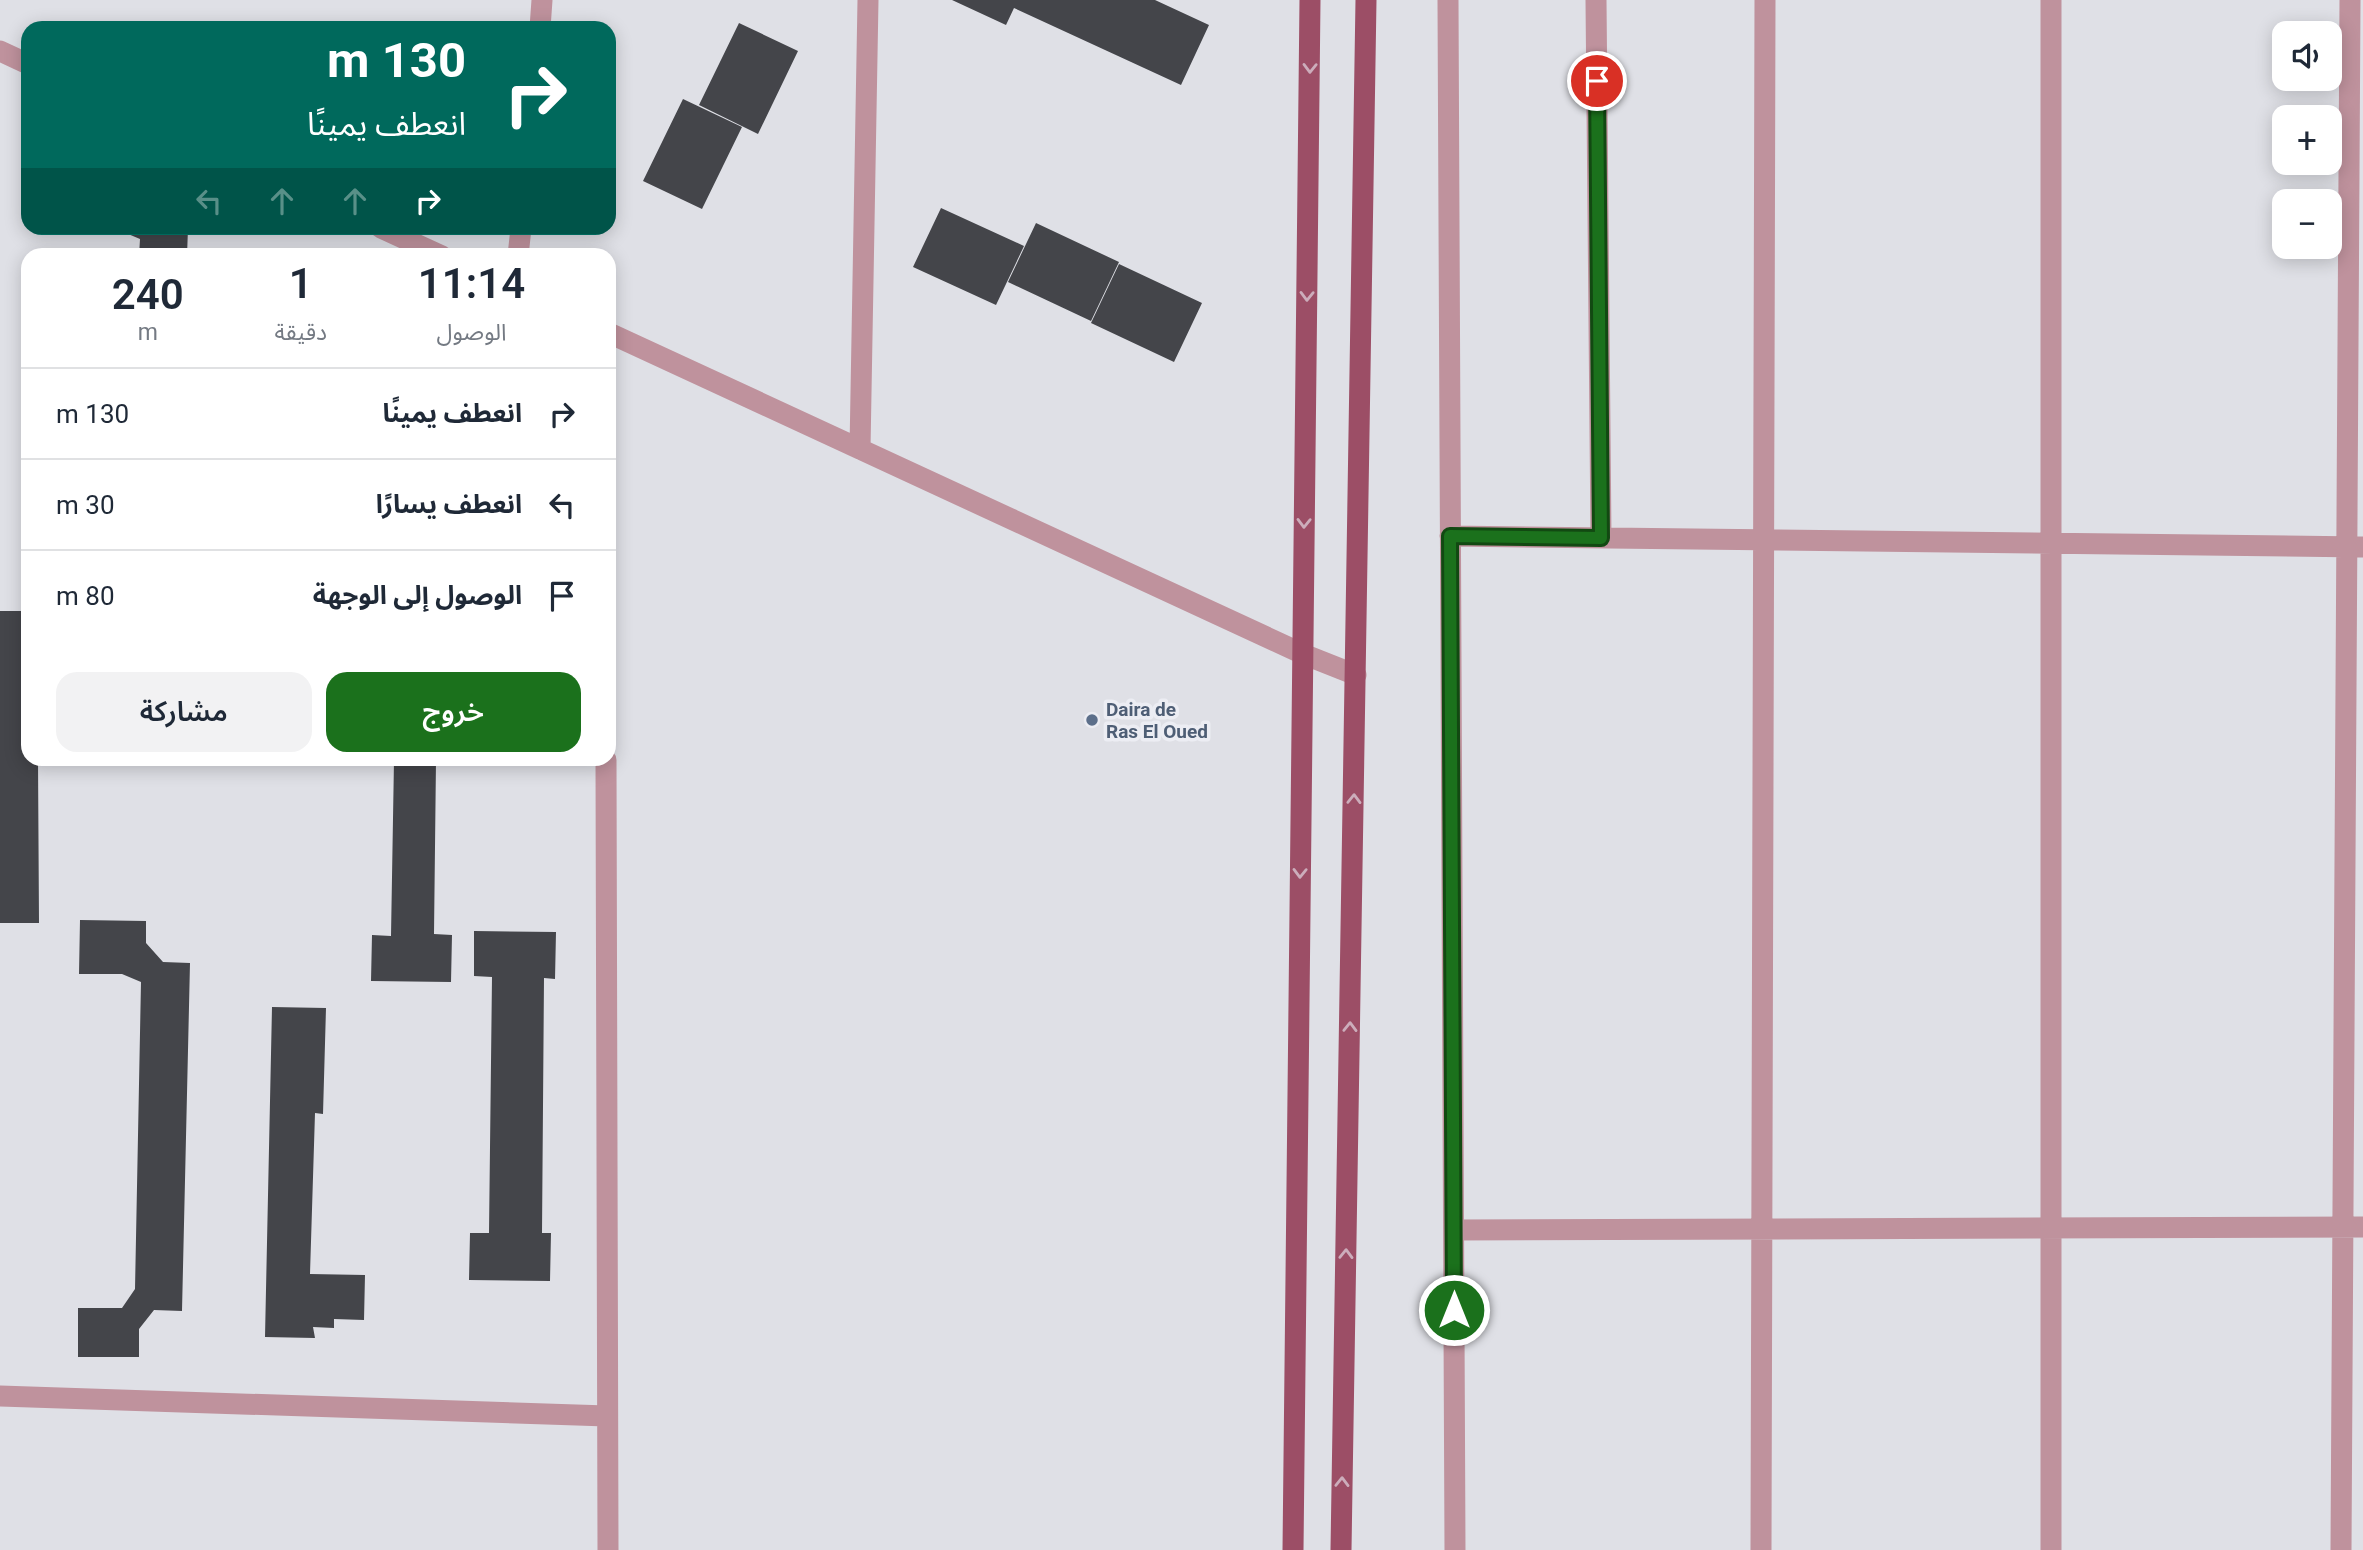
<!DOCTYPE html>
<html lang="ar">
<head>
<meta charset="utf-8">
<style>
  body { margin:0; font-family:Roboto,"Noto Sans Arabic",sans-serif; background:#f2f2f3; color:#1f2937; direction:rtl; height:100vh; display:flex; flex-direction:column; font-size:26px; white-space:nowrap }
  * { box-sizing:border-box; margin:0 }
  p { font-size:23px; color:#747a83 }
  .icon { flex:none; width:38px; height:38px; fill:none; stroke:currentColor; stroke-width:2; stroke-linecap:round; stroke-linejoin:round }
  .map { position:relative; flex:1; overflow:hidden; direction:ltr }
  .sheet { position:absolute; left:21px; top:248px; width:595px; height:518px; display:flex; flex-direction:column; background:#fff; border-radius:21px; box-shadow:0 4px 18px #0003; direction:rtl }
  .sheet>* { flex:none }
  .banner { position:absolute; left:21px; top:21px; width:595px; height:214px; border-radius:21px; box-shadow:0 4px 18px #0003; direction:rtl; background:#00695c; color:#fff; overflow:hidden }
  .tools { position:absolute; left:2272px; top:21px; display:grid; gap:14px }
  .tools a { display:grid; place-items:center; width:70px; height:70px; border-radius:14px; background:#fff; box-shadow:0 4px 18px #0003; font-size:35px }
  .pin { position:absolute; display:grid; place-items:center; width:60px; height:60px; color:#fff; margin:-30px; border:4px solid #fff; border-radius:50%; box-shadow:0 2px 7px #0007 }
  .me { position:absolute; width:77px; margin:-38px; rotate:0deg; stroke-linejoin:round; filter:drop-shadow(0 0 5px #0008) }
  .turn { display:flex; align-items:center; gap:24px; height:147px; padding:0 35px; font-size:32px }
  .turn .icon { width:91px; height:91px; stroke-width:2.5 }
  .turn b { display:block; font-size:49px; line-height:60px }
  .lanes { display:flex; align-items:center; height:66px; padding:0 35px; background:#0003; justify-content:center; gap:35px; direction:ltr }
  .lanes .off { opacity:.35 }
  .eta { display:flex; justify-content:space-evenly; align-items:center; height:119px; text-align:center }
  .eta b { font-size:42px; font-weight:600; line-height:49px }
  .cta { display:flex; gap:14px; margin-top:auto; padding:14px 35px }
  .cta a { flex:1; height:80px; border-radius:21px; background:#1b711c; color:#fff; font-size:28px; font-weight:600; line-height:80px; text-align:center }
  .cta a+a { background:#f2f2f3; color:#1f2937 }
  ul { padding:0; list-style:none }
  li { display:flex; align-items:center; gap:21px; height:91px; padding:0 35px; border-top:2px solid #e0e1e3 }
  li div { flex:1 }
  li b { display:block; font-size:26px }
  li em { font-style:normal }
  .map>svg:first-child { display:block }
  .building { fill:#44454a }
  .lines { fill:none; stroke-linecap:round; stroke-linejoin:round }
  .minor { stroke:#bf929d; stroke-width:21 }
  .major { stroke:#9c4e66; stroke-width:21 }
  .oneway { stroke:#ccadbb }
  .route-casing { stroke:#124912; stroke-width:18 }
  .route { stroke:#1b711c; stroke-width:12 }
  .service-dot { fill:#5c6f8a; stroke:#ecedf3; stroke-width:2.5 }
  .labels { text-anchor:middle; stroke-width:7; stroke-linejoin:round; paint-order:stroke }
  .service-label { font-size:19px; font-weight:bold; fill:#4e5e75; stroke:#ecedf3; text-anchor:start }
</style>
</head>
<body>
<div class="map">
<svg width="2363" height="1550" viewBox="0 0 2363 1550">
  <rect width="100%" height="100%" fill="#dfe0e6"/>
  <!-- building -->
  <path class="building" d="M952 0H1155L1209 25 1181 85 1014 8 1006 25Z
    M739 23 798 51 758 134 699 105Z
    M683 99 742 127 702 209 643 181Z
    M941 208 1024 246 996 305 913 267Z
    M1036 223 1119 262 1091 321 1008 282Z
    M78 228H188L187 256H139L140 239 121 231H78Z
    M1119 264 1202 303 1174 362 1091 323Z
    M0 611H28V760H38L39 923H0Z
    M394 760H436L434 934 452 935 451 982 371 981 372 935 391 936Z
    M80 920 146 921V943L163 962 190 963 182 1311 154 1310 139 1329V1357H78V1308H122L135 1289 141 982 122 974H79Z
    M474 931 556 932 555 979 544 978 542 1233H551L550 1281 469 1280 470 1233H489L492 977 474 976Z
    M272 1007 326 1008 323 1114 315 1113 310 1274 365 1275 364 1320 334 1319V1328L313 1327 315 1338 265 1337Z"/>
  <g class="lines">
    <!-- minor -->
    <path class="minor" d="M1448 0 1455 1550
      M1596 0 1601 538
      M2051 0V1550
      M540 28 542 0
      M0 51 28 64
      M381 228 442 256
      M518 256 521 228
      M609 333 1303 654 1356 675
      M860 449 868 0
      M1450 536 2363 547
      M606 760 608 1550
      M1454 1230 2363 1227
      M0 1396 607 1416
      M1761 1550 1765 0
      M2341 1550 2350 0"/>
    <!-- major -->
    <path class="major" d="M1293 1550 1310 0
      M1341 1550 1366 0"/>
  </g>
  <!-- one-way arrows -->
  <defs><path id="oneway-chevron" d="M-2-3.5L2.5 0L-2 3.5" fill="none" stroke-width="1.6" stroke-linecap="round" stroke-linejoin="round" transform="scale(1.75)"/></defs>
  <g class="oneway">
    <use href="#oneway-chevron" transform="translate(1310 68) rotate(91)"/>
    <use href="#oneway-chevron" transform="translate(1307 296) rotate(91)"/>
    <use href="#oneway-chevron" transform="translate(1304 523) rotate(91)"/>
    <use href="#oneway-chevron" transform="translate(1354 799) rotate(-89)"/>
    <use href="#oneway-chevron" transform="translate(1300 873) rotate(91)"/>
    <use href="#oneway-chevron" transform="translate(1350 1027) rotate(-89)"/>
    <use href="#oneway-chevron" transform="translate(1346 1254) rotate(-89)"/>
    <use href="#oneway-chevron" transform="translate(1342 1482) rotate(-89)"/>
  </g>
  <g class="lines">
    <!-- route casing -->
    <g class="route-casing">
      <path id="route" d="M1454 1310 1450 536 1601 538 1597 81"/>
    </g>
    <!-- route -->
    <use href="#route" class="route"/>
  </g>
  <!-- markers -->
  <circle class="service-dot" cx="1092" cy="720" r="7"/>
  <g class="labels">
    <!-- service labels -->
    <g class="service-label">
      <text x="1106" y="716">Daira de<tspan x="1106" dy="22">Ras El Oued</tspan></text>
    </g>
  </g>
</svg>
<div class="tools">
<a><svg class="icon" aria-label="sound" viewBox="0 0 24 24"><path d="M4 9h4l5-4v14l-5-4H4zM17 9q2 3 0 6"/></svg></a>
<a>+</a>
<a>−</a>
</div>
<div class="pin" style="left:1597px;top:81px;background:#d93025"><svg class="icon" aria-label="arrive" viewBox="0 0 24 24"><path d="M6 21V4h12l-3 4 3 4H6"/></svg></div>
<svg class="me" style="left:1454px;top:1310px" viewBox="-20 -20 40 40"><circle r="17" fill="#1b711c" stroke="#fff" stroke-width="3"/><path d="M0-11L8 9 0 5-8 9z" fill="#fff"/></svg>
<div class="banner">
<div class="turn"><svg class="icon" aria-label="right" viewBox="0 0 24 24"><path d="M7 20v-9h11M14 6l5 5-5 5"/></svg><div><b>130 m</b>انعطف يمينًا</div></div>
<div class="lanes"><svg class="icon off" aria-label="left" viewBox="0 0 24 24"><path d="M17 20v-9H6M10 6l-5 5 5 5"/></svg><svg class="icon off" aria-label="ahead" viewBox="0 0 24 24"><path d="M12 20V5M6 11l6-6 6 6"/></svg><svg class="icon off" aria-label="ahead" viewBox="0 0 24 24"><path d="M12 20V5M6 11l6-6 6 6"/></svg><svg class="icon" aria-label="right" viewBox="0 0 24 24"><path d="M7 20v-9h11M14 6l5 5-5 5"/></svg></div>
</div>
<section class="sheet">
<div class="eta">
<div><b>11:14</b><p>الوصول</p></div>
<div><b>1</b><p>دقيقة</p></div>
<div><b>240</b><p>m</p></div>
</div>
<ul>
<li><svg class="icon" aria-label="right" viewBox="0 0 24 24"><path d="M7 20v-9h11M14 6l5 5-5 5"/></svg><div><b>انعطف يمينًا</b></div><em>130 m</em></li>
<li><svg class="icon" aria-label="left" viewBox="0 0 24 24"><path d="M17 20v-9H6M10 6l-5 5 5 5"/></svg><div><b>انعطف يسارًا</b></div><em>30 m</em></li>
<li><svg class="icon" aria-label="arrive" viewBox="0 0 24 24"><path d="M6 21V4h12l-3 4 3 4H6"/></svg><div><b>الوصول إلى الوجهة</b></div><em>80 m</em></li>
</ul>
<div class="cta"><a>خروج</a><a>مشاركة</a></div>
</section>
</div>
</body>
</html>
